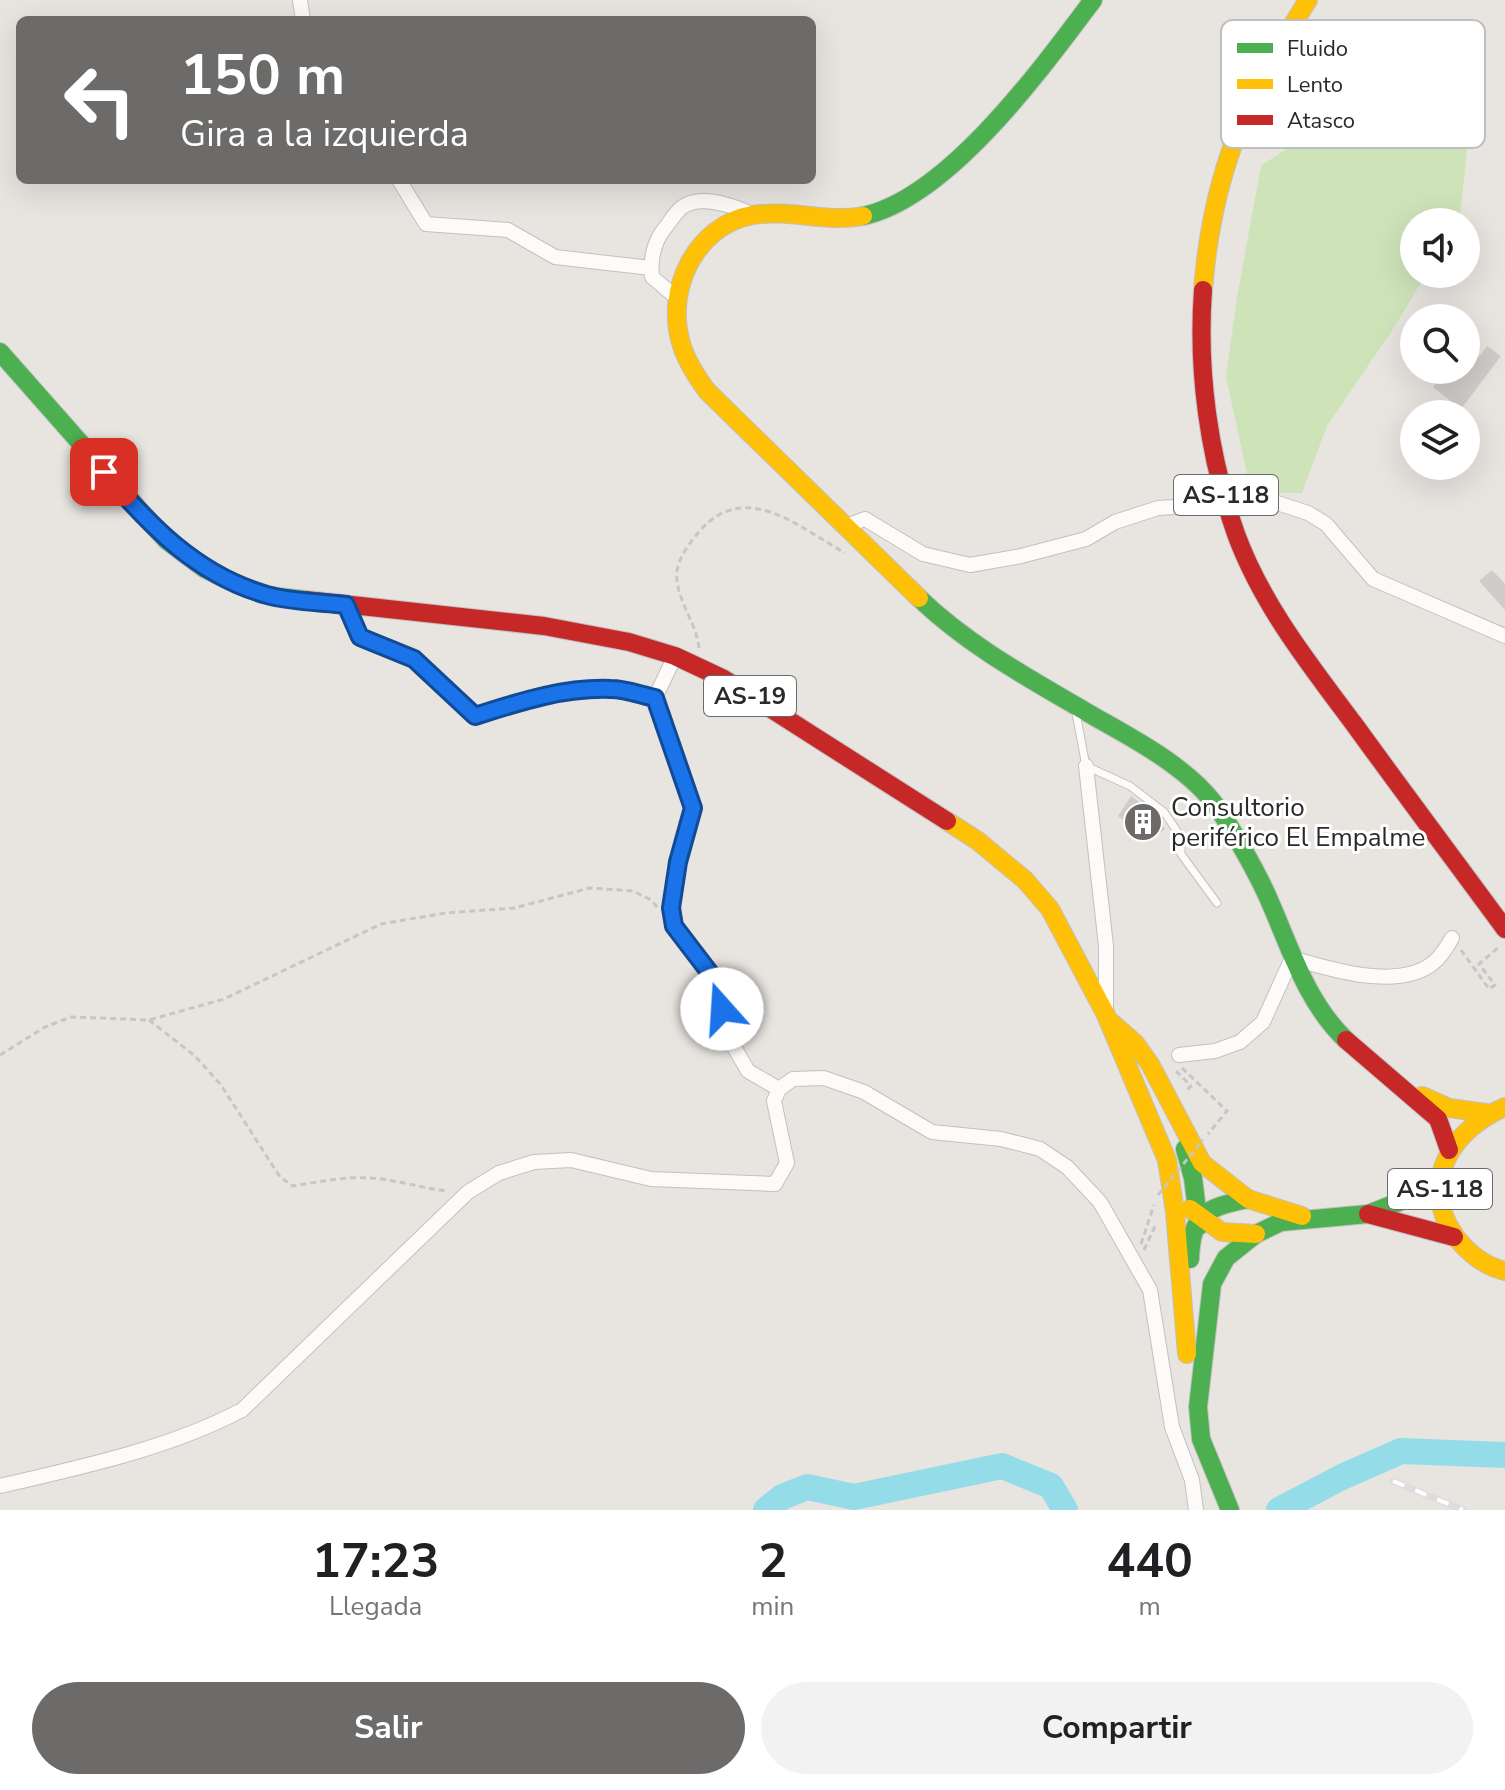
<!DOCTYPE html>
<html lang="es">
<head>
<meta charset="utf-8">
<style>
  body { margin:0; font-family:"Nunito Sans",sans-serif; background:#f2f2f2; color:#202124; height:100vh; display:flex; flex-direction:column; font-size:30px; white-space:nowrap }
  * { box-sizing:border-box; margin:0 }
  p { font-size:26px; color:#757577 }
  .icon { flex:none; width:44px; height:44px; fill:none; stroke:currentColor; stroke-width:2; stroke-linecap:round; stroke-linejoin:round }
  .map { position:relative; height:1510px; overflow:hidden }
  .panel { display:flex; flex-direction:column; background:#fff; flex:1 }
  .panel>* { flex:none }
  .top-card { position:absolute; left:16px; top:16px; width:800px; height:168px; border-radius:12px; box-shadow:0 8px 32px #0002; background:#6c6b6a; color:#fff; overflow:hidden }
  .buttons { position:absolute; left:1400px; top:208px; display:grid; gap:16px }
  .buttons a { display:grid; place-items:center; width:80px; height:80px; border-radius:50%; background:#fff; box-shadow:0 8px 32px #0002; font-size:40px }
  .pin { position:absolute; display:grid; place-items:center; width:68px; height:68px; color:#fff; margin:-34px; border-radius:16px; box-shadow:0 4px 12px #0006 }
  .me { position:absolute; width:88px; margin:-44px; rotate:341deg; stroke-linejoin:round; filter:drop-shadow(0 0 6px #0008) }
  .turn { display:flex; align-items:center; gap:28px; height:168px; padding:0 32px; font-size:36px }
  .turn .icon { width:104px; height:104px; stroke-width:2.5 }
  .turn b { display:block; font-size:56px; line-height:68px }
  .eta { display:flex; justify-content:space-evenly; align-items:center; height:136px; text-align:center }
  .eta b { font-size:48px; font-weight:700; line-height:56px }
  .primary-button { display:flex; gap:16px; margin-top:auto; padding:16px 32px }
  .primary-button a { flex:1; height:92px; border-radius:48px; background:#6c6b6a; color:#fff; font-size:32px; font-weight:700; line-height:92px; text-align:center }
  .primary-button a+a { background:#f2f2f2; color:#202124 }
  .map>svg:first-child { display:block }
  .green { fill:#cfe3b9 }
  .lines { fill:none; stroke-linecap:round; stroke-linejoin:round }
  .river { stroke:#94dde8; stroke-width:26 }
  .building { fill:#cfccca }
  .lane-casing { stroke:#c2c1c1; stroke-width:9 }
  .street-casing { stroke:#c2c1c1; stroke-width:16 }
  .fast-casing { stroke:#c2c1c1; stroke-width:20 }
  .slow-casing { stroke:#c2c1c1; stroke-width:20 }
  .jam-casing { stroke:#c2c1c1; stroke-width:20 }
  .path { stroke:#c6c6c5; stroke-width:3; stroke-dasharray:6 4; stroke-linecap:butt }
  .lane { stroke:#fcfbfa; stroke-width:7 }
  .street { stroke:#fcfbfa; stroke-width:14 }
  .fast { stroke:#4caf50; stroke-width:18 }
  .slow { stroke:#ffc107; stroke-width:18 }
  .jam { stroke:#c62828; stroke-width:18 }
  .rail-casing { stroke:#deddde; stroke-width:7 }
  .rail { stroke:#fff; stroke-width:4; stroke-dasharray:12; stroke-linecap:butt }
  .street-bridge-casing { stroke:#c2c1c1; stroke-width:16; stroke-linecap:butt }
  .path-bridge { stroke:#c6c6c5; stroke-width:3; stroke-dasharray:6 4; stroke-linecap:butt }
  .street-bridge { stroke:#fcfbfa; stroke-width:14 }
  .route-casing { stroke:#114b97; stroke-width:20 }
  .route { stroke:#1a73e8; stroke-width:14 }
  .labels { text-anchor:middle; stroke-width:6; stroke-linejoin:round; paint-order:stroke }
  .shield { fill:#fff; stroke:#6a6a6a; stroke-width:2 }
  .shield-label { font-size:24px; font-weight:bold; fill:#2a2a2a }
  .poi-label { font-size:26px; fill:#2a2a2a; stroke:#fff; text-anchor:start }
  .key { fill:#fff; stroke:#bfbfbf; stroke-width:2 }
  .key-label { font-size:22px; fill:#2a2a2a }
</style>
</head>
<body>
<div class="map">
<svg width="1505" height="1510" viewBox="0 0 1505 1510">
  <rect width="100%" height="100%" fill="#e8e4e0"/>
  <!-- green -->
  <path class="green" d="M1389 77 1442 86 1471 114 1460 216 1457 222H1414V274H1426L1397 323 1327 426 1302 493 1251 492 1226 377 1237 297 1261 166Z"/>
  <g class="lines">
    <!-- river -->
    <path class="river" d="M766 1510 782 1497 807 1487 854 1497 1002 1466 1051 1486 1065 1510
      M1279 1510 1342 1477 1401 1451 1505 1455"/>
  </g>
  <!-- building -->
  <path class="building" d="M1487 346 1501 356 1461 409 1433 387 1446 370H1466V347L1479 357Z
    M1492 570 1505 584V610L1479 581Z
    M1131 796 1152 811 1165 829 1149 842 1118 816Z"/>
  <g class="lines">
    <!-- lane casing -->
    <g class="lane-casing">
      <path id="lane" d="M1076 713 1086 766 1130 786 1164 812 1181 837V854L1217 903"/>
    </g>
    <!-- street casing -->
    <g class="street-casing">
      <path id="street" d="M300 0 303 20
        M399 180 426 224 508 230 555 257 651 268
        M678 299 652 277C650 260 654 241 665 228 670 222 675 213 681 208 699 194 731 205 749 213
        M1252 503 1274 502 1308 513 1326 524 1373 579 1505 636
        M846 526 865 519 923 554 970 565 1021 556 1086 539 1115 522 1158 508 1206 505
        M346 605 360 637 414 659 475 716 537 696 612 689 655 698
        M675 656 655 698 693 808 678 862 671 908 674 926 716 981 734 1047 748 1071 779 1089
        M1086 766 1106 946V1006
        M1179 1055 1215 1051 1240 1042 1263 1022 1292 958C1328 969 1399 991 1433 963 1441 957 1447 947 1452 938
        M0 1486C81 1467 168 1449 242 1410L468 1192 499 1173 534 1162 571 1160 651 1179 775 1184 787 1163 774 1101 779 1089 793 1079 824 1078 864 1092 932 1132 1001 1139 1040 1149 1067 1167 1100 1202 1150 1290 1172 1427 1192 1480 1196 1510"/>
    </g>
    <!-- fast casing -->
    <g class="fast-casing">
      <path id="fast" d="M863 216C948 198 1042 68 1093 0
        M0 352 166 540 205 569 236 584 270 596 306 600
        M919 598C971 648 1034 681 1095 717 1133 738 1186 767 1213 802 1229 822 1260 878 1270 902 1291 950 1307 1003 1346 1040
        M1185 1149 1193 1178 1199 1226
        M1190 1259C1192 1213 1205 1208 1248 1199
        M1198 1407 1212 1284 1226 1258 1256 1234 1281 1222 1368 1214 1404 1200 1440 1175
        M1198 1407 1201 1439 1230 1510"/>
    </g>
    <!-- slow casing -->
    <g class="slow-casing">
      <path id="slow" d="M863 216C826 223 790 209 753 215 696 225 665 289 681 343 686 361 696 376 707 391L919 598
        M1203 290C1212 173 1246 98 1308 0
        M947 821 978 841 1025 880 1050 909 1106 1015 1167 1160 1175 1212 1187 1354
        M1112 1023 1135 1043 1150 1064 1202 1163 1248 1199 1302 1216
        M1422 1096 1449 1108 1486 1113
        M1505 1107C1453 1129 1417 1182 1455 1236 1468 1253 1484 1266 1505 1271
        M1190 1209 1222 1232 1256 1234"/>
    </g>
    <!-- jam casing -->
    <g class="jam-casing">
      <path id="jam" d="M1203 290C1197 372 1209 457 1236 534 1262 605 1310 665 1354 724 1404 793 1455 861 1505 929
        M306 600 544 626 629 642 675 656 724 679 947 821
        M1346 1040 1438 1119 1449 1150
        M1368 1214 1454 1237"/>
    </g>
    <!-- path -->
    <path class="path" d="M699 648C697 623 674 597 677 571 679 557 689 544 698 533 744 478 797 526 845 553
      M1461 950 1489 989 1495 985 1479 964 1499 947
      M149 1020 195 1056 221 1085 280 1177 293 1186C324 1181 356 1174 387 1180 408 1183 427 1189 449 1191
      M0 1055 45 1027 71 1017 149 1020 224 999 381 924 446 913 514 908 590 888 633 891 651 900 658 908
      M1182 1068 1227 1111 1208 1134
      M1176 1071 1191 1086 1187 1090
      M1141 1244 1154 1205
      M1144 1250 1156 1224"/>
    <!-- lane -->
    <use href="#lane" class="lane"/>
    <!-- street -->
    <use href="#street" class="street"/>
    <!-- fast -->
    <use href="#fast" class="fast"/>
    <!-- slow -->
    <use href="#slow" class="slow"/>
    <!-- jam -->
    <use href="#jam" class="jam"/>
    <!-- rail casing -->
    <g class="rail-casing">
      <path id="rail" d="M1393 1481 1463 1510"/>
    </g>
    <!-- rail -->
    <use href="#rail" class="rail"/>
    <!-- street-bridge casing -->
    <g class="street-bridge-casing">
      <path id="street-bridge" d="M1206 505 1252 503"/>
    </g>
    <!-- path-bridge -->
    <path class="path-bridge" d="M1158 1195 1203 1140"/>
    <!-- street-bridge -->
    <use href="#street-bridge" class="street-bridge"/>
  </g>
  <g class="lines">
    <!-- route casing -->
    <g class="route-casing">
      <path id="route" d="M104 472C150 526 197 575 267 595 292 602 321 602 346 605L360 637 414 659 475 716C519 702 564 687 611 689 625 689 641 695 655 698L693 808 678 862 671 908 674 926 716 981 722 1009"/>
    </g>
    <!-- route -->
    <use href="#route" class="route"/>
  </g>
  <!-- icons -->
  <defs>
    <g id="building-disc" transform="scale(2)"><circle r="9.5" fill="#6c6b6a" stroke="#fff"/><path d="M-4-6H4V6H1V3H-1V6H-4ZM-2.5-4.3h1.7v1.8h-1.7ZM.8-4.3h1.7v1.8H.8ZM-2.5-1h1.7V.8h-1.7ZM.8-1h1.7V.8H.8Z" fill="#fff"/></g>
  </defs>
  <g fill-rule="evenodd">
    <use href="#building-disc" x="1143" y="822"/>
  </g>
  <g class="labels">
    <!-- shield labels -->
    <g class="shield">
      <rect x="1174" y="475" width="104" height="40" rx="6"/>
      <rect x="704" y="676" width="92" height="40" rx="6"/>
      <rect x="1388" y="1169" width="104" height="40" rx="6"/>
    </g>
    <g class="shield-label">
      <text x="1226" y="503">AS-118</text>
      <text x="750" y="704">AS-19</text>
      <text x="1440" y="1197">AS-118</text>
    </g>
    <!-- poi labels -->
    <g class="poi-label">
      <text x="1171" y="816">Consultorio<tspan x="1171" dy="30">periférico El Empalme</tspan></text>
    </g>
  </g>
  <!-- legend -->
  <rect x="1221" y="20" width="264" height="128" rx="12" class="key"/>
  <rect x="1237" y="43" width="36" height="10" fill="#4caf50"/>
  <rect x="1237" y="79" width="36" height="10" fill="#ffc107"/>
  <rect x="1237" y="115" width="36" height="10" fill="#c62828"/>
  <g class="key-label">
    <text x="1287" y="56">Fluido</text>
    <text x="1287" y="92">Lento</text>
    <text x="1287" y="128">Atasco</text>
  </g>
</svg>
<div class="buttons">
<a><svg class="icon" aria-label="sound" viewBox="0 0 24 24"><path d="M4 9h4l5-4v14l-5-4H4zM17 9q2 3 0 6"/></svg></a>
<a><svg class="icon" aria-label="search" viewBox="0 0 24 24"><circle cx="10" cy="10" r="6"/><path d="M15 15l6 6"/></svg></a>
<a><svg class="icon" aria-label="layers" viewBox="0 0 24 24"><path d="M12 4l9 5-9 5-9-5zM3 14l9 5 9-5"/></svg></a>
</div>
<div class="pin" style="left:104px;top:472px;background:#d93025"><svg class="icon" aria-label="arrive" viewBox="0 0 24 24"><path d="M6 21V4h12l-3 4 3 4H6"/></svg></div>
<svg class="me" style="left:722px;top:1009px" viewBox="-20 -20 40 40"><circle r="19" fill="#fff"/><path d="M0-13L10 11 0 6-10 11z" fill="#1a73e8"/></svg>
<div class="top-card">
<div class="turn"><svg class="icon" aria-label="left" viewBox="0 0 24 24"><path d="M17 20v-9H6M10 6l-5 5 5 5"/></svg><div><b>150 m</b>Gira a la izquierda</div></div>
</div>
</div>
<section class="panel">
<div class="eta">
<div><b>17:23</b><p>Llegada</p></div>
<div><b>2</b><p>min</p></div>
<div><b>440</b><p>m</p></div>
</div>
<div class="primary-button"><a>Salir</a><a>Compartir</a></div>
</section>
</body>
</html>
